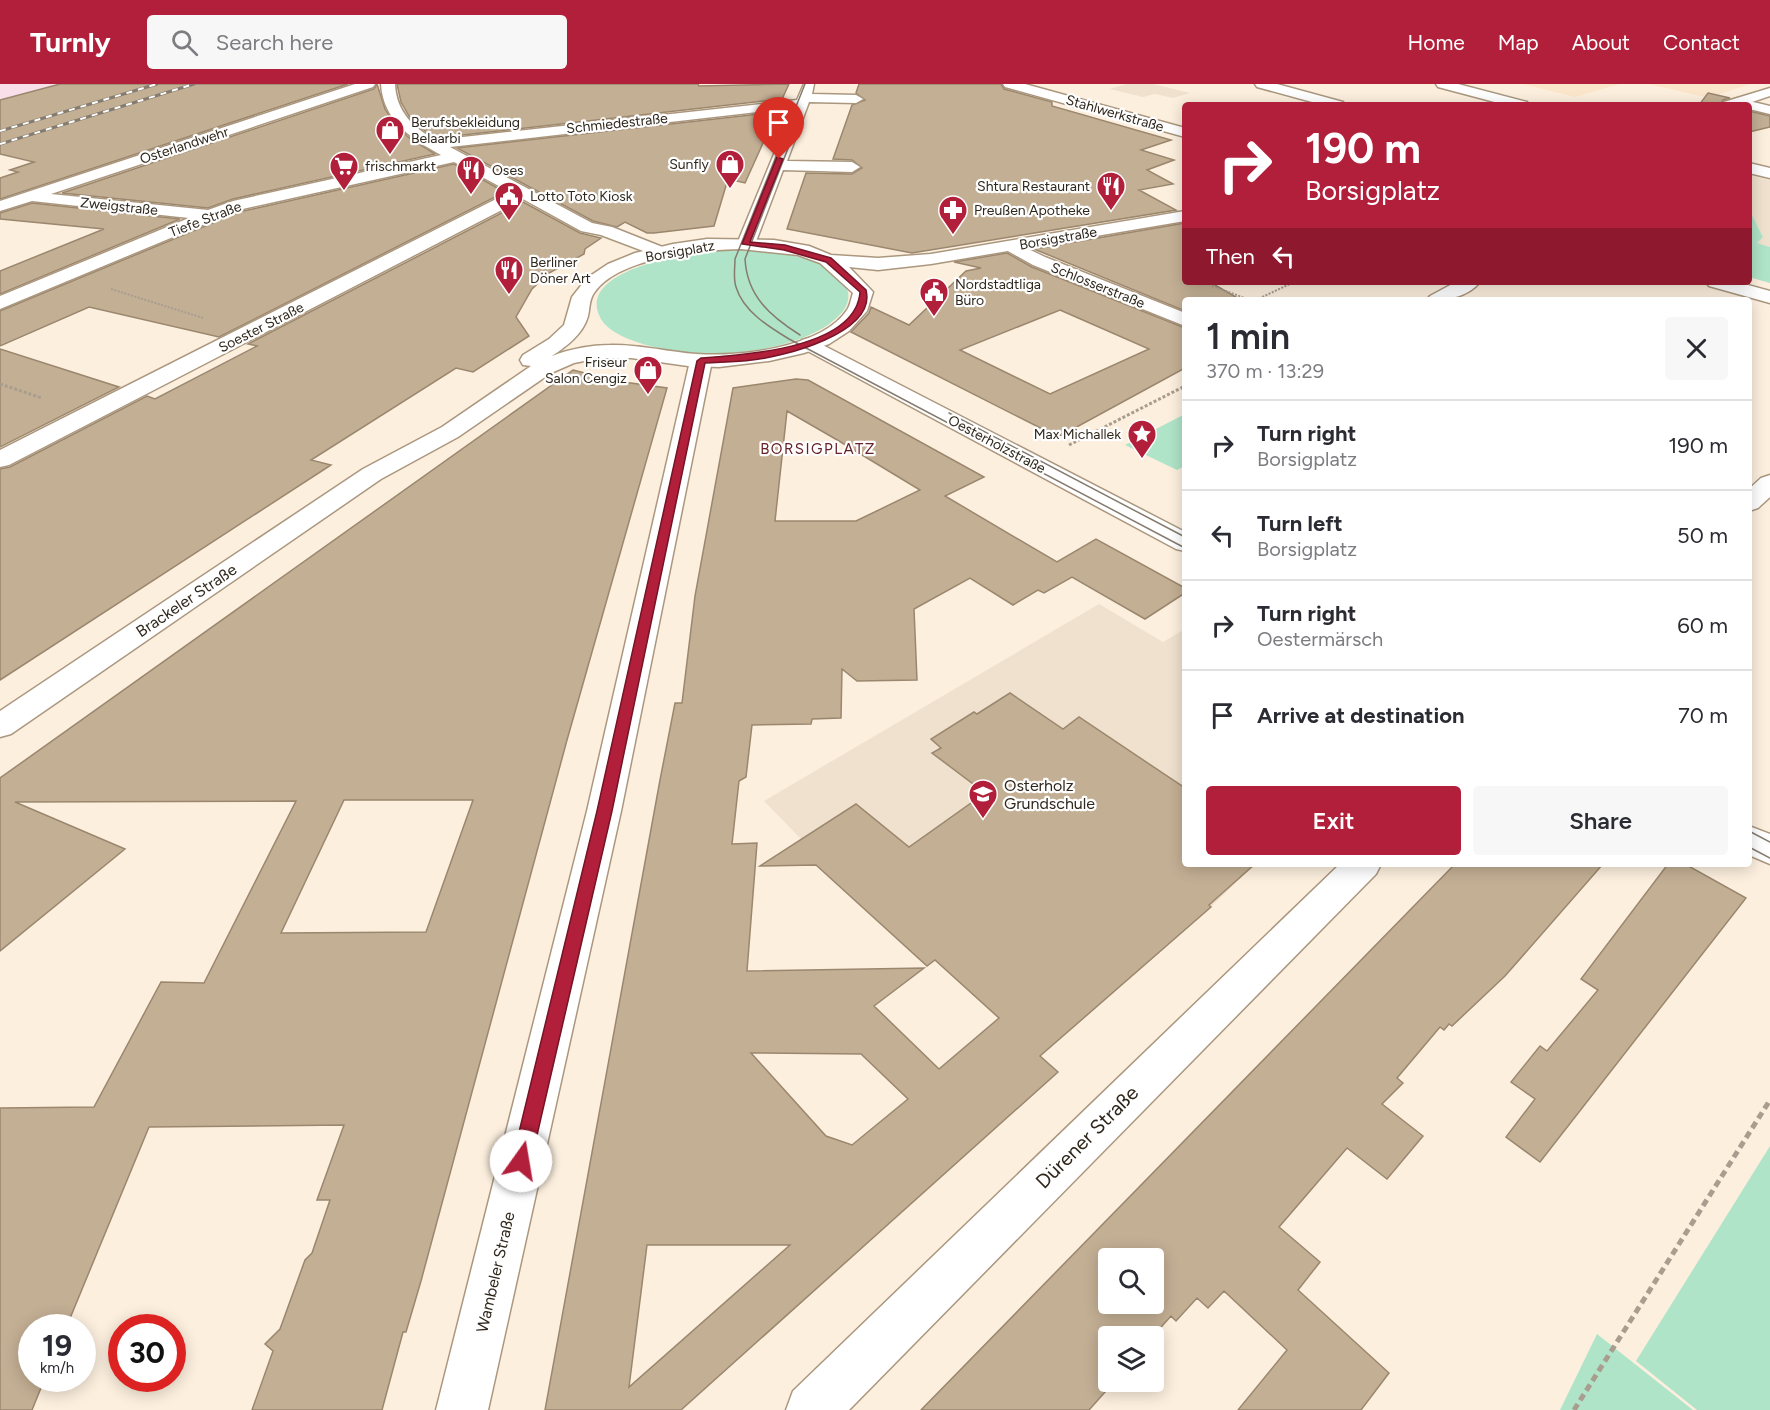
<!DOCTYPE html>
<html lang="en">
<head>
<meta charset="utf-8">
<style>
  body { margin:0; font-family:Figtree,sans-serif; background:#f7f7f7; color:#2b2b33; height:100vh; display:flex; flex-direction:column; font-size:22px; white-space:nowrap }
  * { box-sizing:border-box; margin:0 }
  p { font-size:20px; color:#7c7c81 }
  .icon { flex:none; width:33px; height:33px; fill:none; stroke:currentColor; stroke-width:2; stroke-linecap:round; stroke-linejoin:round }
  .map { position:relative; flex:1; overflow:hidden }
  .side { position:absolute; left:1182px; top:213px; width:570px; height:570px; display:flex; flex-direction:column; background:#fff; border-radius:6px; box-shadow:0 3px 15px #0003 }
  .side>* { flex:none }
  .banner { position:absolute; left:1182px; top:18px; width:570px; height:183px; border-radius:6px; box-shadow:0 3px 15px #0003; background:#b21f3a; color:#fff; overflow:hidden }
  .fabs { position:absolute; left:1098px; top:1164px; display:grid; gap:12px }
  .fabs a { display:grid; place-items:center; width:66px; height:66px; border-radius:6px; background:#fff; box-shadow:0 3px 15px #0003; font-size:30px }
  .speed { position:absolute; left:18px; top:1230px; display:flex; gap:12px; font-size:30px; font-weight:700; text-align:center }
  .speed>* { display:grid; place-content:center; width:78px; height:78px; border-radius:50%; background:#fff; box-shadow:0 3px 15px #0003; line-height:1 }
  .speed small { font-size:15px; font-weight:400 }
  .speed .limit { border:9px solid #d22; background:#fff; color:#111 }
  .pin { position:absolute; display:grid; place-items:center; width:51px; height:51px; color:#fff; margin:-62px -26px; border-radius:50% 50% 50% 0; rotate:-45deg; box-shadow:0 0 6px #0007 }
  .pin .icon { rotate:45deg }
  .me { position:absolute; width:66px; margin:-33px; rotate:13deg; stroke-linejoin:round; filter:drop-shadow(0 0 4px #0008) }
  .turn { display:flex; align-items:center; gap:21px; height:126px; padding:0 24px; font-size:27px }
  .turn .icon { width:78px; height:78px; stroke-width:2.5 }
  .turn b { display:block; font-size:42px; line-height:51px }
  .then { display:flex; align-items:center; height:57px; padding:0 24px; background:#0003; gap:12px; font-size:22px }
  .round { display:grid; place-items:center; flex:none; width:63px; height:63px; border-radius:6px; background:#f7f7f7 }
  .summary { display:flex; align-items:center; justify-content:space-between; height:102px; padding:0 24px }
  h1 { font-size:36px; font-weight:600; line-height:45px }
  .action { display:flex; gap:12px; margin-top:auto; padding:12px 24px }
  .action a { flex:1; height:69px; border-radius:6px; background:#b21f3a; color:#fff; font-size:24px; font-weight:600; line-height:69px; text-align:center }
  .action a+a { background:#f7f7f7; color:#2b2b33 }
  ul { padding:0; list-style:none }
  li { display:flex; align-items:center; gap:18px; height:90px; padding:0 24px; border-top:2px solid #e1e1e2 }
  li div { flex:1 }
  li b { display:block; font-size:22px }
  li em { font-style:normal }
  header { display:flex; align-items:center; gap:36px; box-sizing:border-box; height:84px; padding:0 30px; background:#b21f3a; color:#fff }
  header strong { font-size:28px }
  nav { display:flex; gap:33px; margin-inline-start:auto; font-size:21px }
  .search { width:420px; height:54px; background:#f7f7f7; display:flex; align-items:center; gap:15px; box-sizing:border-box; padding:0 21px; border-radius:6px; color:#7c7c81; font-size:22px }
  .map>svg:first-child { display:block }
  .built { fill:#fce6cb }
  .industrial { fill:#f8dfe9 }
  .education { fill:#efe1cd }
  .green { fill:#afe4c8 }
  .building { fill:#c3af94; stroke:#9b876e; stroke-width:1.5; fill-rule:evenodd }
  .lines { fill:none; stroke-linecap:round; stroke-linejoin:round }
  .minor-casing { stroke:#ab977e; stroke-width:3 }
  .major-casing { stroke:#ab977e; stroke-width:3 }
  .path-far2 { stroke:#a89d8f; stroke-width:2; stroke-dasharray:2 1.5; stroke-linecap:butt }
  .path-far1 { stroke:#a89d8f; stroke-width:3; stroke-dasharray:3 2; stroke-linecap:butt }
  .path { stroke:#a89d8f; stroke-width:5; stroke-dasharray:7 4.5; stroke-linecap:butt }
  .minor { fill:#fff; fill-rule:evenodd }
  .major { fill:#fff; fill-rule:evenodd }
  .tram { stroke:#857b6e; stroke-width:1.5 }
  .rail-casing { stroke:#857b6e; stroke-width:3 }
  .rail { stroke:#fefefe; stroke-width:2; stroke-dasharray:6; stroke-linecap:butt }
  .route { fill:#b21f3a; stroke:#741426; stroke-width:1.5 }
  .labels { text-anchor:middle; stroke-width:4.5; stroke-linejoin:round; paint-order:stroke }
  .far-street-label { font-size:14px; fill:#2f271c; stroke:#fefefe }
  .far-poi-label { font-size:14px; fill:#2f271c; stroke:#fefefe; text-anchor:start }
  .far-neighbourhood-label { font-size:15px; letter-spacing:1.5px; fill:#672128; stroke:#fefefe }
  .street-label { font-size:16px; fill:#2f271c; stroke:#fefefe }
  .poi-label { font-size:16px; fill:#2f271c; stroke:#fefefe; text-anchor:start }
  .near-street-label { font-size:20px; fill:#2f271c; stroke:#fefefe }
</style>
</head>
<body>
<header>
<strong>Turnly</strong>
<div class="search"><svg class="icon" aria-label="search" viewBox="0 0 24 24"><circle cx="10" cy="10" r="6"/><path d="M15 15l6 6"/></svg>Search here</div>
<nav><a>Home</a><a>Map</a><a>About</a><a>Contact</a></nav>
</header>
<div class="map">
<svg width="1770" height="1326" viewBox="0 0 1770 1326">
  <rect width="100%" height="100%" fill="#fcefde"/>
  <!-- built -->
  <path class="built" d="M1523 0H1620L1575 13Z
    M1649 0H1750L1709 14Z"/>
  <!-- industrial -->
  <path class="industrial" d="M0 0H121L0 36Z"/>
  <!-- education -->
  <path class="education" d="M1126 0H1153L1190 9 1173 14 1155 10 1143 13 1110 5Z
    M1749 91 1770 96V163L1756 159 1763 153 1749 125Z
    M1099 520 1163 558 1185 545V780H1255L1211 823 1040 972 799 753 764 717Z"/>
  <!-- green -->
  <path class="green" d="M1749 125 1763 153 1757 159 1770 163V199L1749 193Z
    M721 166C752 165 840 168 848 208 851 222 839 233 828 241 777 274 682 278 626 254 615 249 603 242 599 231 579 184 694 168 721 166Z
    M1185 330V382L1177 386 1125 361Z
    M1770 1062V1326H1697L1636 1277Z
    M1597 1250 1693 1326H1560Z"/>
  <!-- building -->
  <path class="building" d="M60 0H348L0 115V94L18 88 10 86 34 78 0 70V16Z
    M377 0 385 25 392 36 408 53 435 70 233 115 208 124 62 109 374 5Z
    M397 0H698L699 2 789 0 782 15 436 54 421 44 409 32 401 18Z
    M859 0H1001L1004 5 1052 18V22L1171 56 1141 66 1174 76 1147 86 1173 100 1139 106 1176 126 912 169 787 145 806 89 852 90 862 84 852 76 833 75 852 21 865 16 856 9Z
    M1708 9 1730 14 1723 16 1720 21H1699Z
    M1749 27 1770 32V43L1749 48Z
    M777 28 745 99 728 95 714 142 654 149H647L625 138 617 143 593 137 457 64Z
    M454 80 505 108 219 253 89 223 0 262V227L239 128Z
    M523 118 580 149 601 154 585 165 584 170 549 189 532 205 516 233 529 252 473 288 456 284 311 376 331 381 0 596V385L10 383 147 312 155 315 257 262 248 260Z
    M32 119 180 135 0 210V187L104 145 0 135V129Z
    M1185 139V198H1210L1241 216H1185V227L1034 165Z
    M1007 169 1032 183 1185 244V284L1062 351 1056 352 851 248 869 229 871 223 909 241 966 187 981 184 954 178ZM1060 226 1149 265 1050 310 960 266Z
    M0 265 119 303 0 363Z
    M573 286 616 297 667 304 567 656 421 1197 406 1248H403L382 1326H252L273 1267 265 1260 280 1245 305 1176 312 1169 330 1116H317L344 1041 149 1043 66 1244H32V1294H45L32 1326H0V1024L94 1023 161 898 204 899 296 717 15 718 125 765 0 867V694ZM344 716H473L426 848 281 849Z
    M796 295 808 296 984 393 945 412 1057 478 1096 455 1185 504V509L1145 535 1072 493 1044 509 1038 506 1013 521 970 494 914 525 917 596 857 597 842 585 841 634 812 635 811 640 752 641 746 693 739 697 732 760 757 759 747 887 924 884 874 922 939 985 999 934 935 876 927 882 816 781 760 782 856 720 909 763 985 709 932 669 941 664 931 655 974 628 977 630 1010 609 1063 645 1079 633 1185 704V780H1255L1209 821 1211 823 1040 972 1058 988 681 1326H545L660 696 675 619H682L695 512 733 304ZM787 327 839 357 920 406 856 437H775ZM751 969 861 970 908 1015 852 1061 826 1052ZM647 1161H790L629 1303Z
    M1455 780H1603L1505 892 1452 942 1449 940 1444 946 1440 943 1397 994 1403 999 1382 1020 1423 1052 1387 1095 1347 1064 1279 1143 1320 1178 1298 1206 1389 1289 1361 1326H1238L1287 1266 1224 1207 1208 1224 1197 1214 1176 1237 1171 1232 1153 1252H1108V1298H1114L1089 1326H921ZM1108 1174H1154V1220H1108Z
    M1668 780H1685L1746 814 1540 1078 1506 1053 1535 1015 1511 998 1540 962 1547 967 1598 906 1581 895Z"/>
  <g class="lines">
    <!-- minor casing -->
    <g class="minor-casing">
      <path id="minor" d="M355 0H375L373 3 51 110 208 126 233 117 441 71C412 55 383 37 381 0H395C396 27 413 44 436 56L797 16 804 0H814L812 10 856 11 863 15 856 19 809 18 787 77 852 78 860 83 852 88 783 86 755 160 752 164H740L737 160 793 24 450 63 592 139 612 143 665 164 668 168 665 172 659 173 601 151 581 147 523 115 9 381 0 383V366L510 108 454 78 238 126 0 225V212L189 134 32 117 0 127V117Z
        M1003 0H1025L1185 44V53L1005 3Z
        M1255 0H1277L1343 18 1345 21H1323L1257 3Z
        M1436 0H1458L1527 18 1529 21H1506L1438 3Z
        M1749 17 1770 22V30L1749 25V21H1742Z
        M1749 79 1770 84V94L1749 89Z
        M1012 157 1045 173 1185 229V242L1033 181 1006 166 1003 162 1006 158Z
        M1456 198H1480C1467 214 1446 216 1427 216L1430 212Z
        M1706 198H1737L1770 207V219L1709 202Z
        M809 254 1185 448V467L1176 465 802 264 799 260 802 256Z
        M701 271 709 272 712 277 621 727 488 1326H436L587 727 690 277 693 272Z
        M1770 391V413L1758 424 1749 427V405L1761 394Z
        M1749 742 1770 750V780L1749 771Z
        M1340 780H1381L1376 790 849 1326H786L793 1307Z"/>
    </g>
    <!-- major casing -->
    <g class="major-casing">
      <path id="major" d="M1770 4V12L1743 21H1722L1724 18Z
        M1185 127V137L931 180 878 186 849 183 873 208 867 227 849 247 829 260 804 269 769 277 719 283 688 282 631 274H599L574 279 551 289 458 353 381 395 11 650 0 653V627L363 385 442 343 531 282 523 281 520 276 523 271 549 255 564 241 572 213 587 194 608 180 635 169 673 160 707 155 774 156 809 162 831 171 878 174 931 170ZM741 165 798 171 820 179 853 209C851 215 850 222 847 226 822 264 738 273 697 270 668 268 639 260 610 261 590 261 570 265 552 272 567 262 583 250 588 232 590 224 589 216 594 209 618 173 702 166 741 165Z"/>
    </g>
    <!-- path-far2 -->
    <path class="path-far2" d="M1212 202 1250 216
      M111 205 203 234
      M1256 216 1294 198"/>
    <!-- path-far1 -->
    <path class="path-far1" d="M0 300 42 314
      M1069 361 1185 302"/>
    <!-- path -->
    <path class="path" d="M1574 1326 1770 1016"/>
    <!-- minor -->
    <use href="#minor" class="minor"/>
    <!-- major -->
    <use href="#major" class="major"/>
    <!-- tram -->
    <path class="tram" d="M805 0 735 175C735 184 733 194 736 203 743 227 769 243 789 255L1185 464
      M800 251C770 232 747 212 745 175L801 31
      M949 329 1185 453
      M1749 747 1770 758
      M1749 763 1770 774"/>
    <!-- rail casing -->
    <g class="rail-casing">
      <path id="rail" d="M0 47 157 0
        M0 60 194 0"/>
    </g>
    <!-- rail -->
    <use href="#rail" class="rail"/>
  </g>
  <!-- route -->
  <path class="route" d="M777 73 783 75 750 158 785 161 831 174 866 206C877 249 783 273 752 276 737 278 721 278 705 279L612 727 531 1077 528 1084 521 1086 515 1084 512 1077 597 727 697 277 701 274C743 271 856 265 860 208L826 178 784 166 742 160Z"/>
  <!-- icons -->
  <defs>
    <g id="shop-pin" transform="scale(1.5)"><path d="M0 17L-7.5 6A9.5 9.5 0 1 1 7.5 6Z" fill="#b21f3a" stroke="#fefefe"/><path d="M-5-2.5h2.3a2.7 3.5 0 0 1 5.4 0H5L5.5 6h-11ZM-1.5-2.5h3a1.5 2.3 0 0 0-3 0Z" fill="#fff"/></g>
    <g id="supermarket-pin" transform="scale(1.5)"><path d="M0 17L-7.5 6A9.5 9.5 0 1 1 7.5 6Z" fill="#b21f3a" stroke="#fefefe"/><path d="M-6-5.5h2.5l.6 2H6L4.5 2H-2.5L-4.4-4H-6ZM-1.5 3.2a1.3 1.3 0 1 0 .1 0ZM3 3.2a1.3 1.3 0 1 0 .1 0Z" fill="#fff"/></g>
    <g id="restaurant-pin" transform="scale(1.5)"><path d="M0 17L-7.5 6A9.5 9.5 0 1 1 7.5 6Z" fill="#b21f3a" stroke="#fefefe"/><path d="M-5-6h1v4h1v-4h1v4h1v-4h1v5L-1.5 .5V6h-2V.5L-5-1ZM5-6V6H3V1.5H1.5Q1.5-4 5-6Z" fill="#fff"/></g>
    <g id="civic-pin" transform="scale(1.5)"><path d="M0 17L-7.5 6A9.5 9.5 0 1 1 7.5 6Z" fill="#b21f3a" stroke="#fefefe"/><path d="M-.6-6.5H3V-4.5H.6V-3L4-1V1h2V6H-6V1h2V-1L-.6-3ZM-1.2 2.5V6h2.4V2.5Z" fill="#fff"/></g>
    <g id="pharmacy-pin" transform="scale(1.5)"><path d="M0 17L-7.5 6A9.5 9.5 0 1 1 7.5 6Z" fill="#b21f3a" stroke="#fefefe"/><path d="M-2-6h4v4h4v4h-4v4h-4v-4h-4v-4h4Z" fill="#fff"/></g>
    <g id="sight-pin" transform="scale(1.5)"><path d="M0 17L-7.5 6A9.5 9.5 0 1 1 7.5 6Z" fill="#b21f3a" stroke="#fefefe"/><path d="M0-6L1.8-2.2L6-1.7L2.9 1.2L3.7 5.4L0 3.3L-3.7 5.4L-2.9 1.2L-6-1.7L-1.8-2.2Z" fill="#fff"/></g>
    <g id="school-pin" transform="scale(1.5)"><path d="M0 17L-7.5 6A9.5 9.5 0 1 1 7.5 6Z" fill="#b21f3a" stroke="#fefefe"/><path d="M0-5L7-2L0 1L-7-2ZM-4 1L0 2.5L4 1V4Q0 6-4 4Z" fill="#fff"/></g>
  </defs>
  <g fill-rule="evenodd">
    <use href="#shop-pin" x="390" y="46"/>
    <use href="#shop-pin" x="730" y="80"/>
    <use href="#supermarket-pin" x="344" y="82"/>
    <use href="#restaurant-pin" x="471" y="86"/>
    <use href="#restaurant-pin" x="1111" y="102"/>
    <use href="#civic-pin" x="509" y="112"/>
    <use href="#pharmacy-pin" x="953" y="126"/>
    <use href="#restaurant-pin" x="509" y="186"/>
    <use href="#civic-pin" x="934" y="208"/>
    <use href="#shop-pin" x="648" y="286"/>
    <use href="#sight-pin" x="1142" y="350"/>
    <use href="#school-pin" x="983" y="710"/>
  </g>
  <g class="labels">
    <!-- far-street labels -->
    <g class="far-street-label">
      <text transform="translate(1115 29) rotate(16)" y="5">Stahlwerkstraße</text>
      <text transform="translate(617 39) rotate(-6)" y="5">Schmiedestraße</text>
      <text transform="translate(184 61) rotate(-18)" y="5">Osterlandwehr</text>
      <text transform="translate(119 122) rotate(6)" y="5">Zweigstraße</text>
      <text transform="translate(205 135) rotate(-21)" y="5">Tiefe Straße</text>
      <text transform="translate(1058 154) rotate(-10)" y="5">Borsigstraße</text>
      <text transform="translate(680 167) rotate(-10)" y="5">Borsigplatz</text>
      <text transform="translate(1098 201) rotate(22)" y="5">Schlosserstraße</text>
      <text transform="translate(261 243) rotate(-27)" y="5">Soester Straße</text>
      <text transform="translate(997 360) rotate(28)" y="5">Oesterholzstraße</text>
    </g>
    <!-- far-poi labels -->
    <g class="far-poi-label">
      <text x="411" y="43">Berufsbekleidung<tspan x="411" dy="16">Belaarbi</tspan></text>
      <text x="709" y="85" text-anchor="end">Sunfly</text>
      <text x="365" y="87">frischmarkt</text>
      <text x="492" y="91">Oses</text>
      <text x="1090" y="107" text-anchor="end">Shtura Restaurant</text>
      <text x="530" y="117">Lotto Toto Kiosk</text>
      <text x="974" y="131">Preußen Apotheke</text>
      <text x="530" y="183">Berliner<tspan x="530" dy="16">Döner Art</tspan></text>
      <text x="955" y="205">Nordstadtliga<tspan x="955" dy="16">Büro</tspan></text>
      <text x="627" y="283" text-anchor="end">Friseur<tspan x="627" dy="16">Salon Cengiz</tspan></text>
      <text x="1121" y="355" text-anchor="end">Max Michallek</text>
    </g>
    <!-- far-neighbourhood labels -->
    <g class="far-neighbourhood-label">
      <text x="818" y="370">BORSIGPLATZ</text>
    </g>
    <!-- street labels -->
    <g class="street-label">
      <text transform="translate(186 516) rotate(-34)" y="6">Brackeler Straße</text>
      <text transform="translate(495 1188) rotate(-77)" y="6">Wambeler Straße</text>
    </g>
    <!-- poi labels -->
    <g class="poi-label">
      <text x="1004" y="707">Osterholz<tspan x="1004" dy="18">Grundschule</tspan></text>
    </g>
    <!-- near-street labels -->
    <g class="near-street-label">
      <text transform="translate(1087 1053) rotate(-45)" y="7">Dürener Straße</text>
    </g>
  </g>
</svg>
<div class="fabs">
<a><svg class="icon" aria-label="search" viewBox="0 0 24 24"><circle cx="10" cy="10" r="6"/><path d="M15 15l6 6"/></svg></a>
<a><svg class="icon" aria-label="layers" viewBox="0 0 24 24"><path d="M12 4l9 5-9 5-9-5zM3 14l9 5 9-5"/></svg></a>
</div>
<div class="speed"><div>19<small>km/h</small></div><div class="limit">30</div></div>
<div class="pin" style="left:779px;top:75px;background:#d93025"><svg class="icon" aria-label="arrive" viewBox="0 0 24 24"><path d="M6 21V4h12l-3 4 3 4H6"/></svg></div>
<svg class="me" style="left:521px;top:1077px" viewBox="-20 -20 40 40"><circle r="19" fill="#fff"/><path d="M0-13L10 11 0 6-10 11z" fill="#b21f3a"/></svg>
<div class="banner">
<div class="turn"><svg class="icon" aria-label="right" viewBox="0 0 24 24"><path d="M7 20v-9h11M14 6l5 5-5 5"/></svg><div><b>190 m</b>Borsigplatz</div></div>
<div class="then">Then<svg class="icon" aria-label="left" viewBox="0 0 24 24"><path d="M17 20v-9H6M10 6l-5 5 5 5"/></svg></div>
</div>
<section class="side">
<div class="summary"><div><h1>1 min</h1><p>370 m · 13:29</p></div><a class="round"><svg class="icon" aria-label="close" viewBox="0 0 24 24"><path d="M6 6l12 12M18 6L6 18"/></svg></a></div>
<ul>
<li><svg class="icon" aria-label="right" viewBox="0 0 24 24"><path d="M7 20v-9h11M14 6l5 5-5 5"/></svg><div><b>Turn right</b><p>Borsigplatz</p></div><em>190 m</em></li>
<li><svg class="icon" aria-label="left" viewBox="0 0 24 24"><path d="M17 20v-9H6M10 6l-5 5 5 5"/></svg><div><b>Turn left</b><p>Borsigplatz</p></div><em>50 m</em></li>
<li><svg class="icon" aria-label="right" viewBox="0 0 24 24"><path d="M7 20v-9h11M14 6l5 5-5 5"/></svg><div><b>Turn right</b><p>Oestermärsch</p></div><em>60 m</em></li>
<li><svg class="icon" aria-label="arrive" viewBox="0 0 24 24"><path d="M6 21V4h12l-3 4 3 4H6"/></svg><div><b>Arrive at destination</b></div><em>70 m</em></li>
</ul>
<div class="action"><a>Exit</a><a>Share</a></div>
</section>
</div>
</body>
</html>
